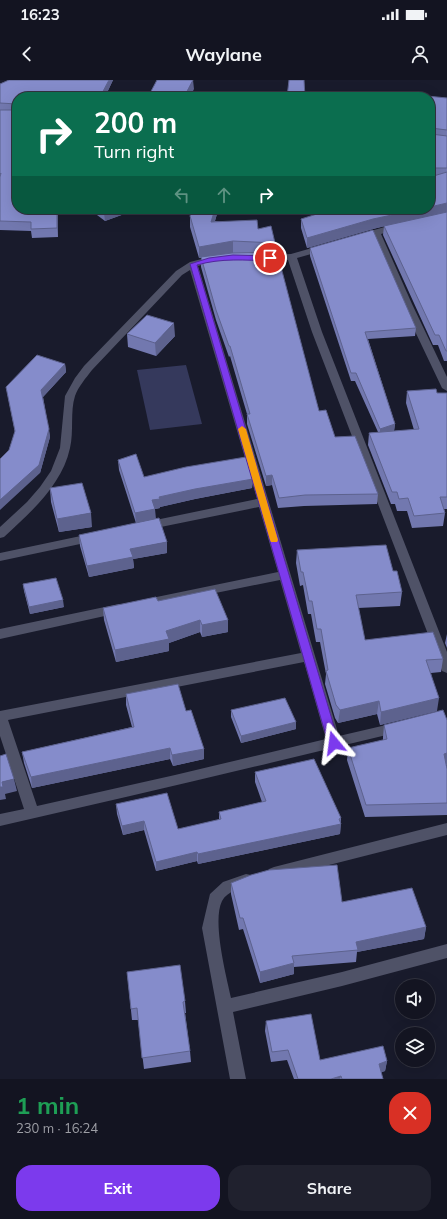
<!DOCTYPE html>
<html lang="en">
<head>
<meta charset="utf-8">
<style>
  body { margin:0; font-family:Mulish,sans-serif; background:#20212e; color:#f1f3f6; height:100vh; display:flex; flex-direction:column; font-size:15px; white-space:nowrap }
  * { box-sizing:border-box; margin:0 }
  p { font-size:13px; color:#9d9ea5 }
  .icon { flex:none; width:22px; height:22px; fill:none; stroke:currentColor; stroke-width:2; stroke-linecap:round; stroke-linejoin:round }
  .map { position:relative; height:999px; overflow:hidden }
  .details { display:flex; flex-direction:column; background:#131421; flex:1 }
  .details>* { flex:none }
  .guide { position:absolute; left:12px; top:12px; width:423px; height:122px; border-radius:16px; box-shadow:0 4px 16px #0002,0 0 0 1px #32333f; background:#0b6e4f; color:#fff; overflow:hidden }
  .tools { position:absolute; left:395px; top:899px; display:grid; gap:8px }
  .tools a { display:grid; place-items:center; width:40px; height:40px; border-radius:50%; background:#131421; box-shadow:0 4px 16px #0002,0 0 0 1px #32333f; font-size:20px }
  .pin { position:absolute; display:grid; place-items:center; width:34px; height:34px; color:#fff; margin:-17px; border:2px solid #fff; border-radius:50%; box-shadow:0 1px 4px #0007 }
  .me { position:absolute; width:44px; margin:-22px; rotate:344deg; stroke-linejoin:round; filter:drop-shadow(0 0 3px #0008) }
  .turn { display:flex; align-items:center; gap:14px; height:84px; padding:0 16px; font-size:18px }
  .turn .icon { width:52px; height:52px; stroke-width:2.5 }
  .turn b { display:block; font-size:28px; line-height:34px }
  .lanes { display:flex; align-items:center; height:38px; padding:0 16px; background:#0003; justify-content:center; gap:20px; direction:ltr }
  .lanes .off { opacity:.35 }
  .round { display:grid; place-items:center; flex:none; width:42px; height:42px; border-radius:16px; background:#20212e }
  .overview { display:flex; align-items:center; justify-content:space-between; height:68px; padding:0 16px }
  h1 { font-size:24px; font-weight:700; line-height:30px; color:#1e9e55 }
  .cta { display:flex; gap:8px; margin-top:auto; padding:8px 16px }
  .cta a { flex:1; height:46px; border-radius:16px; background:#7c3aed; color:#fff; font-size:16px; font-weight:700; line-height:46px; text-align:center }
  .cta a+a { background:#20212e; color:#f1f3f6 }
  .status { display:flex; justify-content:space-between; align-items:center; height:28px; padding:0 20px; background:#131421; direction:ltr }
  .status svg { height:11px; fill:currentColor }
  header { display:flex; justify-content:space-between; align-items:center; height:52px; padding:0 16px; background:#131421; font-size:18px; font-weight:700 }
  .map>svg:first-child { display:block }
  .green { fill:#35395c }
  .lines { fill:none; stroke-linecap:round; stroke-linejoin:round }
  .minor { fill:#4f5267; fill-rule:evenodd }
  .wall { fill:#7278af }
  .shaded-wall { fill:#5d628e }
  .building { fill:#858ccb; stroke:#5d628e }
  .route { fill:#7c3aed; stroke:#51269a }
  .slow { fill:#f59e0b }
</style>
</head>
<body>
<div class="status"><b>16:23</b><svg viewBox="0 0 49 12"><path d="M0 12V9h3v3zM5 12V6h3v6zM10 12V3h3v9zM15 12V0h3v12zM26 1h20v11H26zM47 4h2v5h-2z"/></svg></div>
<header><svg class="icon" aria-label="back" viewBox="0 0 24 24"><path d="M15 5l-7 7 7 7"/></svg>Waylane<svg class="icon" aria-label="person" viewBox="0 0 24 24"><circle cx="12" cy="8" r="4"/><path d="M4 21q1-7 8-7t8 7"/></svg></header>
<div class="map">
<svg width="447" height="999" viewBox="0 0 447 999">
  <rect width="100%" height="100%" fill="#191b2c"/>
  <!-- green -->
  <path class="green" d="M186 285 202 344 150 350 137 290Z"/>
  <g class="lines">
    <!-- minor -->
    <path class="minor" d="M399 143 402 144 403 146 402 148 381 154 412 224 447 297V311L442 308 402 224 373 156 359 160 354 157 356 155Z
      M326 164 329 165 331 167 329 169 297 178 322 252 447 572V593L442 591 441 588 312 252 288 180 264 181 259 178 264 175 291 174Z
      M217 175 222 178 220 180 198 186 339 656 399 642 404 643 406 647 404 651 399 652C266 684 133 716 0 746V734L24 729 0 656V631L301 573 280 500 142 528 138 527 136 524 138 521 142 520 278 492 259 427 146 450 142 449 140 446 142 443 146 442 257 419 190 190 182 195 92 290C86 298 78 307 75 316 70 331 74 352 70 368 62 405 31 432 4 457L0 458V447L27 422 40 407 51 391 60 368 65 316 75 298 84 286 176 191 190 182ZM304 582 326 659 175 695 37 726 8 640Z
      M95 453 99 454 101 457 99 460 0 481V473Z
      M119 524 123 526 125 529 123 532 0 559V549Z
      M447 743V755L274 799 269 797 267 793 269 789 274 787Z
      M246 794 251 795 253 800 251 805C242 808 227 811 222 821 212 841 226 895 231 918L342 892 447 864V878L342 906 233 932 246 999H230L202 848 210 814 223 802Z"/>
  </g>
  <!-- wall -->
  <path class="wall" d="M9 0H113L105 17H17V129H82L58 135V157L32 158 31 151 0 150V4Z
    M430 17 447 18V281H444L438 265H433L383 155 384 146 373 149 307 168 301 148V139L430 129Z
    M89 129H138L105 141Z
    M217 134 215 141 258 149 275 163V172L319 331 335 357 378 414 377 424 304 426 278 428 272 405 266 406 247 344V334L230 276 229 277 216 240 201 187V178H199L190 147V136Z
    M310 168 416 248 415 256 368 259 395 344 394 351 414 350 406 323 407 311 437 313H447V429H444L445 433 443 446 412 448 407 431H397L395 424H391L368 365 369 353 378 352 355 301H351L310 176Z
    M127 254 175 256 156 276 128 267Z
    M65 284 66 292 43 317 50 357 40 393 9 370 15 352 6 307Z
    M118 380 144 397 253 399 252 408 195 419 160 427V428L155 429 136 443 119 390Z
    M50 408 92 447 59 452 51 422Z
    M79 455 167 473 133 479 134 488 89 497 80 466Z
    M297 470 393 491 402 512 400 526 358 528 365 560 443 579 441 592 431 593 437 631 380 645 377 634 338 643 335 638 325 604 326 594 320 562H316L311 534H308L303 505 300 506 296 483Z
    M23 504 64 527 30 534 24 511Z
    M158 521 228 540V552L202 557 200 552 169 563V571L116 582 104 540 103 528Z
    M447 554V568L445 563Z
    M126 614 186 631 204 669V679L173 686 170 679 32 708 24 683 22 672 132 647 126 625Z
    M231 630 296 642V649L241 663 231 637Z
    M447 640V685H446L447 689V735L365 737 347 680 348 668 383 660V657L384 645Z
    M255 692 341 738 340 754 198 784 197 781 156 791 144 750 123 755 117 734 116 724 178 749 219 740V732L262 722 255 702Z
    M231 803 342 822 426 847 424 859 357 872 356 882 294 887V894L260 903 243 849 239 850 231 814Z
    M127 892 185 921 186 933H185L190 971 191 982 144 989 138 940H132Z
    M266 941 320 980 387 981 385 991 381 992 383 999H294L287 980 271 982 265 951Z"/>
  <!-- shaded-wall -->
  <path class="shaded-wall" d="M109 0H113L105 17H100Z
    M193 0 194 9 190 17H184Z
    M447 123V132L373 149 307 168V158L373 139 420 129H430V127Z
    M57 129H82L58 135V157L57 148Z
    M114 129H138L105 141 104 133Z
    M215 129H217V134L211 153V142Z
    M233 161V173L199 178V167Z
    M174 243 175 256 156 276 155 263Z
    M65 284 66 292 42 318 41 310Z
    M395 344 394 351 380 357V349Z
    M49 349 50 357 40 393 0 430V420Z
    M272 395V405L266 406V396Z
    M253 399 252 408 195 419 160 427V428L155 429 156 439 136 443 135 433 152 420 159 417 195 409Z
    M91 433 92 447 59 452 57 439Z
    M167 462V473L133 479 134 488 89 497 87 486 130 469Z
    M63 520 64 527 30 534 29 527Z
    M200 540V552L169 563V571L116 582 115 570 166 551Z
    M228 540V552L202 557V545Z
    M439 618 437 631 380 645 381 632Z
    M379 621 377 634 338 643 340 630Z
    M296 642V649L241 663V656Z
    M170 668V679L32 708 31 697Z
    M204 669V679L173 686 172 675Z
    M447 673V685L442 686 444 674Z
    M14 699 17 711 5 714 6 719 0 720V707L2 702Z
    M144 741V750L123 755 122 746Z
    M341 744 340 754 198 784V774Z
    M197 772V781L156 791V782Z
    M426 847 424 859 357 872 356 862Z
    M294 883V894L260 903V892Z
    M387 981 385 991 377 994 379 984Z
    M341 996 340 999H331Z"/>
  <!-- building -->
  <path class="building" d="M9 0H109L100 17H17V24L0 23V4Z
    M157 0H193L184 17H148Z
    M289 0H304L305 17H287Z
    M427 16 447 18V50L431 48 430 52V17H427Z
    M17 29V129H57V148L31 149V142L0 141V97L1 93 0 94V30H16Z
    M430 53 431 54 447 56V88H430Z
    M447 92V123L430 127V97Z
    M100 129H114L104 133Z
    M193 129H215L211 142 257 140 258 149 271 146 275 163 233 161 199 167 190 136Z
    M333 129H420L373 139 307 158 301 139Z
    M447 132V271H446L439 255H435L384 146Z
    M373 150 416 248 365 252 395 344 380 349 356 293H351L310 168Z
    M277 172 319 331 326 330 335 357 355 356 378 414 305 415 279 418 272 395 266 396 247 334H250L230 266H229L216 230 201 177 232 173Z
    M147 235 174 243 155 263 127 254Z
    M37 275 65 284 41 310 49 349 39 385 0 420V379L9 370 15 351 6 307Z
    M436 309 437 313H447V417H440L445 433 414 436 408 418 399 419 397 412H392L369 353 419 349 407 311Z
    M136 374 144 397 186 387 246 377 253 399 195 409 159 417 160 419 152 420 155 429 135 433 118 380Z
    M82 403 91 433 57 439 50 408Z
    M159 438 167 462 130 469 133 477 87 486 79 455Z
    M386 465 393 491H397L402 512 356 515 365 560 433 552 443 579 426 580 439 618 381 632 379 621 340 630 336 625 326 591 328 590 321 549H317L312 521H309L303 492H301L297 470Z
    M56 498 63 520 29 527 23 504Z
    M215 509 228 540 202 545 200 540 166 551 169 559 115 570 103 528 156 517 158 521Z
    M178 604 186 631 191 630 204 669 172 675 170 668 31 697 22 672 134 647 126 614Z
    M285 618 296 642 241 656 231 630Z
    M443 630 447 640V673L444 674 447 689V723L366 725 348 668 387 659 384 645Z
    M6 674 14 699 2 702 3 707H0V676Z
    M314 679 341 738 339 739 341 744 198 774 197 772 156 782 144 741 122 746 116 724 167 713 178 749 221 739 219 732 266 721 255 692Z
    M337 785 342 822 412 808 426 847 356 862 358 870 292 876 294 883 260 892 243 838H240L231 803 251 795 269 790Z
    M180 885 185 921 183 922 190 971 142 978 137 928 131 929 127 892Z
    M311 934 320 980 383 966 387 981 379 984 383 999H342L341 996 331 999H298L288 970 272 972 266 941Z"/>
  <!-- route -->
  <path class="route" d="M233 175 270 176 274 178 270 181C245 180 221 178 197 185L339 663 337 665H330L328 663 190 184 209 178Z"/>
  <!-- slow -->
  <path class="slow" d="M242 346 246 349 278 460 277 462H271L270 460 238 349Z"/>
</svg>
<div class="tools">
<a><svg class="icon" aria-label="sound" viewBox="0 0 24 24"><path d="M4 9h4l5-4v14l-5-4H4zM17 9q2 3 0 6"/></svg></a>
<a><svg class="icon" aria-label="layers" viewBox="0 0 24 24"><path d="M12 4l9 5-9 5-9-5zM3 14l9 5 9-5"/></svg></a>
</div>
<div class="pin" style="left:270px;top:178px;background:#d93025"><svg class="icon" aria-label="arrive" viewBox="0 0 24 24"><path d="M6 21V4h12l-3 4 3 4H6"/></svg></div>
<svg class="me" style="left:334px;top:663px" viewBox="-20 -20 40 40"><path d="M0-17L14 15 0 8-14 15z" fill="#7c3aed" stroke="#fff" stroke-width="4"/></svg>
<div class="guide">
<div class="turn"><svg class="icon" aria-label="right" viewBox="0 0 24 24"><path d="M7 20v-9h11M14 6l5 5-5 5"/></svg><div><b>200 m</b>Turn right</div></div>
<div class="lanes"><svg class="icon off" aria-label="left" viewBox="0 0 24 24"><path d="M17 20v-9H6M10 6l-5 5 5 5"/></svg><svg class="icon off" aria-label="ahead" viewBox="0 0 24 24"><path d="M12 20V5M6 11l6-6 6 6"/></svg><svg class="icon" aria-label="right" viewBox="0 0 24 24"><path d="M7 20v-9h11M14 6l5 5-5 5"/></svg></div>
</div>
</div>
<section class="details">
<div class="overview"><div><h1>1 min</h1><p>230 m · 16:24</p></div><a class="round" style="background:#d93025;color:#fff"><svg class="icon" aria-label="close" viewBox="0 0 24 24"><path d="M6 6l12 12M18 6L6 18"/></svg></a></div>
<div class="cta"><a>Exit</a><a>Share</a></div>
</section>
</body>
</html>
